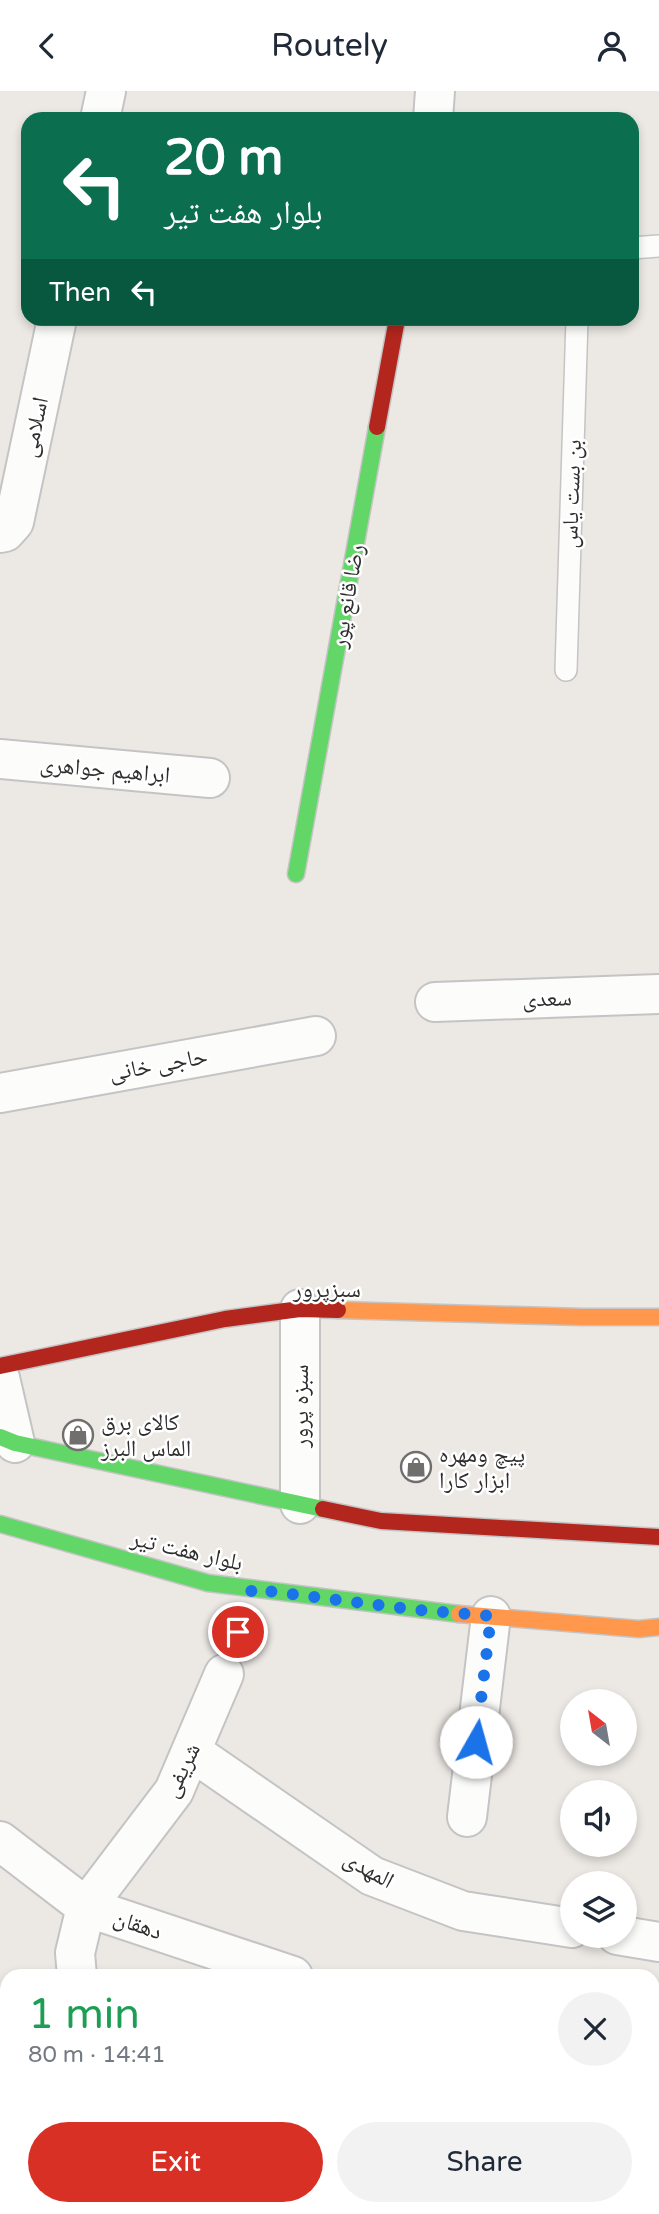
<!DOCTYPE html>
<html lang="en">
<head>
<meta charset="utf-8">
<style>
  body { margin:0; font-family:"Varela Round","Noto Naskh Arabic",sans-serif; background:#f2f2f3; color:#1f2937; height:100vh; display:flex; flex-direction:column; font-size:26px; white-space:nowrap }
  * { box-sizing:border-box; margin:0 }
  p { font-size:23px; color:#747a83 }
  .icon { flex:none; width:38px; height:38px; fill:none; stroke:currentColor; stroke-width:2; stroke-linecap:round; stroke-linejoin:round }
  .map { position:relative; flex:1; overflow:hidden }
  .details { position:absolute; left:0px; top:1878px; width:660px; height:247px; display:flex; flex-direction:column; background:#fff; border-radius:21px 21px 0 0; box-shadow:0 4px 10px #0003 }
  .details>* { flex:none }
  .top-card { position:absolute; left:21px; top:21px; width:618px; height:214px; border-radius:21px; box-shadow:0 4px 10px #0003; background:#0b6e4f; color:#fff; overflow:hidden }
  .needle { width:46px; rotate:329deg }
  .tools { position:absolute; left:560px; top:1598px; display:grid; gap:14px }
  .tools a { display:grid; place-items:center; width:77px; height:77px; border-radius:50%; background:#fff; box-shadow:0 4px 10px #0003; font-size:35px }
  .pin { position:absolute; display:grid; place-items:center; width:60px; height:60px; color:#fff; margin:-30px; border:4px solid #fff; border-radius:50%; box-shadow:0 2px 7px #0007 }
  .me { position:absolute; width:77px; margin:-38px; rotate:7deg; stroke-linejoin:round; filter:drop-shadow(0 0 5px #0008) }
  .turn { display:flex; align-items:center; gap:24px; height:147px; padding:0 28px; font-size:32px }
  .turn .icon { width:91px; height:91px; stroke-width:2.5 }
  .turn b { display:block; font-size:49px; line-height:60px }
  .then { display:flex; align-items:center; height:66px; padding:0 28px; background:#0003; gap:14px; font-size:26px }
  .round { display:grid; place-items:center; flex:none; width:74px; height:74px; border-radius:37px; background:#f2f2f3 }
  .overview { display:flex; align-items:center; justify-content:space-between; height:119px; padding:0 28px }
  h1 { font-size:42px; font-weight:600; line-height:52px; color:#1e9e55 }
  .action { display:flex; gap:14px; margin-top:auto; padding:14px 28px }
  .action a { flex:1; height:80px; border-radius:42px; background:#d93025; color:#fff; font-size:28px; font-weight:600; line-height:80px; text-align:center }
  .action a+a { background:#f2f2f3; color:#1f2937 }
  header { display:flex; justify-content:space-between; align-items:center; height:91px; padding:0 28px; background:#fff; font-size:32px; font-weight:600 }
  .map>svg:first-child { display:block }
  .lines { fill:none; stroke-linecap:round; stroke-linejoin:round }
  .lane-casing { stroke:#c5c4c5; stroke-width:24 }
  .street-casing { stroke:#c5c4c5; stroke-width:42 }
  .fast-casing { stroke:#c5c4c5; stroke-width:19 }
  .slow-casing { stroke:#c5c4c5; stroke-width:19 }
  .jam-casing { stroke:#c5c4c5; stroke-width:19 }
  .path { stroke:#c9c9c8; stroke-width:4.5; stroke-dasharray:5 3.5; stroke-linecap:butt }
  .lane { stroke:#fcfcfb; stroke-width:21 }
  .street { stroke:#fcfcfb; stroke-width:38 }
  .fast { stroke:#63d668; stroke-width:16 }
  .slow { stroke:#ff974d; stroke-width:16 }
  .jam { stroke:#b3261e; stroke-width:16 }
  .route { stroke:#1a73e8; stroke-width:12; stroke-dasharray:0 21.6 }
  .labels { text-anchor:middle; stroke-width:5; stroke-linejoin:round; paint-order:stroke }
  .street-label { font-size:23px; fill:#2e2e2e; stroke:#fff }
  .poi-label { font-size:23px; fill:#2e2e2e; stroke:#fff; text-anchor:start }
</style>
</head>
<body>
<header><svg class="icon" aria-label="back" viewBox="0 0 24 24"><path d="M15 5l-7 7 7 7"/></svg>Routely<svg class="icon" aria-label="person" viewBox="0 0 24 24"><circle cx="12" cy="8" r="4"/><path d="M4 21q1-7 8-7t8 7"/></svg></header>
<div class="map">
<svg width="659" height="2123" viewBox="0 0 659 2123">
  <rect width="100%" height="100%" fill="#ece8e4"/>
  <g class="lines">
    <!-- lane casing -->
    <g class="lane-casing">
      <path id="lane" d="M632 157 659 155
        M566 579 577 228
        M381 2123 383 2118"/>
    </g>
    <!-- street casing -->
    <g class="street-casing">
      <path id="street" d="M100 28 106 0
        M433 28 435 0
        M0 442 5 441 14 431 57 228
        M0 668 210 687
        M435 911 659 903
        M0 1002 316 945
        M0 1287 15 1352
        M300 1413V1218
        M191 1660 372 1785 463 1820 572 1837
        M467 1726 491 1525
        M0 1750 86 1816 293 1885
        M617 1844 659 1851
        M77 1885 75 1862 86 1816 174 1700 224 1583
        M653 2004 659 2006
        M88 2118V2123"/>
    </g>
    <!-- fast casing -->
    <g class="fast-casing">
      <path id="fast" d="M296 783 377 336
        M0 1346 15 1352 323 1418
        M0 1433 208 1492 459 1523"/>
    </g>
    <!-- slow casing -->
    <g class="slow-casing">
      <path id="slow" d="M338 1219 582 1226H659
        M459 1523 639 1538 659 1536"/>
    </g>
    <!-- jam casing -->
    <g class="jam-casing">
      <path id="jam" d="M377 336 397 228
        M0 1275 225 1228 300 1218 338 1219
        M323 1418 381 1430 659 1446"/>
    </g>
    <!-- path -->
    <path class="path" d="M235 1549 241 1531"/>
    <!-- lane -->
    <use href="#lane" class="lane"/>
    <!-- street -->
    <use href="#street" class="street"/>
    <!-- fast -->
    <use href="#fast" class="fast"/>
    <!-- slow -->
    <use href="#slow" class="slow"/>
    <!-- jam -->
    <use href="#jam" class="jam"/>
  </g>
  <g class="lines">
    <!-- route -->
    <path class="route" d="M238 1541 252 1498 417 1519 491 1525 476 1651"/>
  </g>
  <!-- icons -->
  <defs>
    <g id="shop-ring" transform="scale(1.575)"><circle r="9.5" fill="#fff" stroke="#706f6e" stroke-width="1.5"/><path d="M-5-2.5h2.3a2.7 3.5 0 0 1 5.4 0H5L5.5 6h-11ZM-1.5-2.5h3a1.5 2.3 0 0 0-3 0Z" fill="#706f6e"/></g>
  </defs>
  <g fill-rule="evenodd">
    <use href="#shop-ring" x="78" y="1344"/>
    <use href="#shop-ring" x="416" y="1376"/>
  </g>
  <g class="labels">
    <!-- street labels -->
    <g class="street-label">
      <text transform="translate(34 336) rotate(-78)" y="8">اسلامی</text>
      <text transform="translate(571 403) rotate(-88)" y="8">بن بست یاس</text>
      <text transform="translate(347 505) rotate(-80)" y="8">رضا قانع پور</text>
      <text transform="translate(105 678) rotate(5)" y="8">ابراهیم جواهری</text>
      <text transform="translate(547 907) rotate(-2)" y="8">سعدی</text>
      <text transform="translate(158 973) rotate(-10)" y="8">حاجی خانی</text>
      <text x="327" y="1206">سبزپرور</text>
      <text transform="translate(300 1315) rotate(-90)" y="8">سبزه پرور</text>
      <text transform="translate(187 1459) rotate(13)" y="8">بلوار هفت تیر</text>
      <text transform="translate(181 1679) rotate(-64)" y="8">شریفی</text>
      <text transform="translate(369 1778) rotate(29)" y="8">المهدی</text>
      <text transform="translate(138 1833) rotate(19)" y="8">دهقان</text>
    </g>
    <!-- poi labels -->
    <g class="poi-label">
      <text x="101" y="1339">کالای برق<tspan x="101" dy="26">الماس البرز</tspan></text>
      <text x="439" y="1371">پیچ ومهره<tspan x="439" dy="26">ابزار کارا</tspan></text>
    </g>
  </g>
</svg>
<div class="tools">
<a><svg class="needle" viewBox="-14 -14 28 28"><path d="M0-13l5 13h-10z" fill="#e53935"/><path d="M0 13l5-13h-10z" fill="#747a83"/></svg></a>
<a><svg class="icon" aria-label="sound" viewBox="0 0 24 24"><path d="M4 9h4l5-4v14l-5-4H4zM17 9q2 3 0 6"/></svg></a>
<a><svg class="icon" aria-label="layers" viewBox="0 0 24 24"><path d="M12 4l9 5-9 5-9-5zM3 14l9 5 9-5"/></svg></a>
</div>
<div class="pin" style="left:238px;top:1541px;background:#d93025"><svg class="icon" aria-label="arrive" viewBox="0 0 24 24"><path d="M6 21V4h12l-3 4 3 4H6"/></svg></div>
<svg class="me" style="left:476px;top:1651px" viewBox="-20 -20 40 40"><circle r="19" fill="#fff"/><path d="M0-13L10 11 0 6-10 11z" fill="#1a73e8"/></svg>
<div class="top-card">
<div class="turn"><svg class="icon" aria-label="left" viewBox="0 0 24 24"><path d="M17 20v-9H6M10 6l-5 5 5 5"/></svg><div><b>20 m</b>بلوار هفت تیر</div></div>
<div class="then">Then<svg class="icon" aria-label="left" viewBox="0 0 24 24"><path d="M17 20v-9H6M10 6l-5 5 5 5"/></svg></div>
</div>
<section class="details">
<div class="overview"><div><h1>1 min</h1><p>80 m · 14:41</p></div><a class="round"><svg class="icon" aria-label="close" viewBox="0 0 24 24"><path d="M6 6l12 12M18 6L6 18"/></svg></a></div>
<div class="action"><a>Exit</a><a>Share</a></div>
</section>
</div>
</body>
</html>
